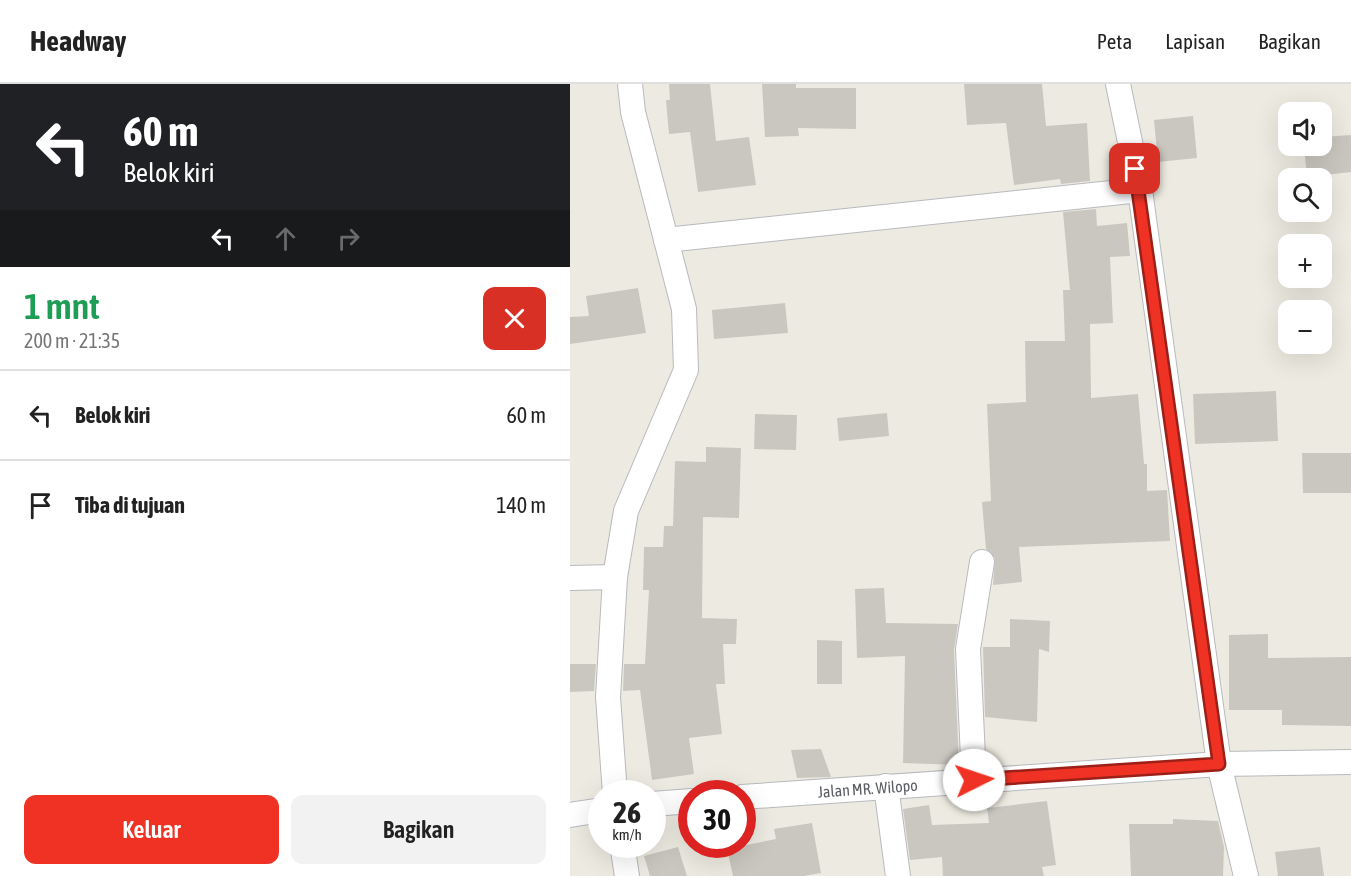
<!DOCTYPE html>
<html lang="id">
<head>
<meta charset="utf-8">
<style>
  body { margin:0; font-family:"Asap Condensed",sans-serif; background:#f2f2f2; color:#222; height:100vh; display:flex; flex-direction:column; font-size:22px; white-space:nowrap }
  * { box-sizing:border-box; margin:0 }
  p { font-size:20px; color:#767676 }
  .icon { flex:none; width:33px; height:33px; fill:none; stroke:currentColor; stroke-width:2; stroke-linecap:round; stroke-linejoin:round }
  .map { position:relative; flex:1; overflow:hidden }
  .side { display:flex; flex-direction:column; background:#fff; width:570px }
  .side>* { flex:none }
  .guide { background:#202124; color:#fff; overflow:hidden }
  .buttons { position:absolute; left:708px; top:18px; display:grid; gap:12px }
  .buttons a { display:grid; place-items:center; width:54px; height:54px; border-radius:12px; background:#fff; box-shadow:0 6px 24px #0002; font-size:30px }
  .speed { position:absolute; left:18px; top:696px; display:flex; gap:12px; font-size:30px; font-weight:700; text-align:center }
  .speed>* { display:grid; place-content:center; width:78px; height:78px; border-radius:50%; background:#fff; box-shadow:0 6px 24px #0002; line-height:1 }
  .speed small { font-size:15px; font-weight:400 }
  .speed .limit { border:9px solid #d22; background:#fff; color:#111 }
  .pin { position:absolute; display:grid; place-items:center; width:51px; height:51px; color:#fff; margin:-26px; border-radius:12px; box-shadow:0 3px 9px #0006 }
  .me { position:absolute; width:66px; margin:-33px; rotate:86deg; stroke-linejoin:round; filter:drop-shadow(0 0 4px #0008) }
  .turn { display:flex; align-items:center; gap:21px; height:126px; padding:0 24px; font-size:27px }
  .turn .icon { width:78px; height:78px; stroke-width:2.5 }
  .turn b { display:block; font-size:42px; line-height:51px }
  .lanes { display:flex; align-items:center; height:57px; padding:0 24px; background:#0003; justify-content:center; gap:30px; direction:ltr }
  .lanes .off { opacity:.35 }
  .round { display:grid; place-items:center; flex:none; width:63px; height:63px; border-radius:12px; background:#f2f2f2 }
  .summary { display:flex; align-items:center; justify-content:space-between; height:102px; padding:0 24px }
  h1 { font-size:36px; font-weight:600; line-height:45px; color:#1e9e55 }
  .action { display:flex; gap:12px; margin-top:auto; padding:12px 24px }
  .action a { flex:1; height:69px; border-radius:12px; background:#f03225; color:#fff; font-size:24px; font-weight:600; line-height:69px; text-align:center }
  .action a+a { background:#f2f2f2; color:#222 }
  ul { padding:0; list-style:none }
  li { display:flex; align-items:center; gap:18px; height:90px; padding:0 24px; border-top:2px solid #e0e0e0 }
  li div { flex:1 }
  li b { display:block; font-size:22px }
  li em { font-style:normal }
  header { display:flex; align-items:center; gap:36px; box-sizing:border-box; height:84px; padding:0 30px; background:#fff; border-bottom:2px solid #e0e0e0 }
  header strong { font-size:28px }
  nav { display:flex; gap:33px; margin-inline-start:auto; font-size:21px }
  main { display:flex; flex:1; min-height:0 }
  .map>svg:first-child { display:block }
  .building { fill:#cac7c0 }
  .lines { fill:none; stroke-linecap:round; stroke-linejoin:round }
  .minor-casing { stroke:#b7babe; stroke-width:26 }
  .minor { stroke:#fff; stroke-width:24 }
  .route-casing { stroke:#9c2018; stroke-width:15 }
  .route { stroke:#f03225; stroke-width:10 }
  .labels { text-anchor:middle; stroke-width:4.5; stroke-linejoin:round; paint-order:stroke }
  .street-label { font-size:16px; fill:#5a5e63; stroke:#fff }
</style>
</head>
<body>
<header>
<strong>Headway</strong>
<nav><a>Peta</a><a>Lapisan</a><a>Bagikan</a></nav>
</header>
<main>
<section class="side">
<div class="guide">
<div class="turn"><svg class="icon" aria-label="left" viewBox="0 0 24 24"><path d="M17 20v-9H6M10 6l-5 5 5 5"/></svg><div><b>60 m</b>Belok kiri</div></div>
<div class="lanes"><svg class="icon" aria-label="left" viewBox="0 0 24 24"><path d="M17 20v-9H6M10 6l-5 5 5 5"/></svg><svg class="icon off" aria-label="ahead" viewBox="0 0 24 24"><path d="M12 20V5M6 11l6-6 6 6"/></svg><svg class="icon off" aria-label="right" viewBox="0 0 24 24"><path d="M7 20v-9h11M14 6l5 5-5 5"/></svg></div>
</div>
<div class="summary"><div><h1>1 mnt</h1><p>200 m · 21:35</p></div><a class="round" style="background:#d93025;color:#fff"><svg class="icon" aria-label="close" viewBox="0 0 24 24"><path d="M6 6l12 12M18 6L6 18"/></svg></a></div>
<ul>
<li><svg class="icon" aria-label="left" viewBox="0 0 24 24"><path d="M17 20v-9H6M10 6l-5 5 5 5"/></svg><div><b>Belok kiri</b></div><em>60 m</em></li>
<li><svg class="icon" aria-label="arrive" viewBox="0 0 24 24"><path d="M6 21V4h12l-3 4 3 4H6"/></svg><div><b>Tiba di tujuan</b></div><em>140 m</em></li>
</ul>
<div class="action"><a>Keluar</a><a>Bagikan</a></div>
</section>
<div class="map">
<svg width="781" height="792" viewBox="0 0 781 792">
  <rect width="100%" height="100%" fill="#edebe1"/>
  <!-- building -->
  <path class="building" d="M99 0H140L146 57 179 53 186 101 128 108 120 48 99 50 96 16H100Z
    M192 0H226V4H286V45L228 44 229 52 195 53Z
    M394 0H472L476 42 517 39 520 97 491 100 490 95 444 101 436 39 397 41Z
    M623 32 627 74 588 78 584 36Z
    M781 51V88L737 93 734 62H752V53Z
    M526 125 527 142 557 139 560 172 540 173 543 239 520 240 521 314 568 310 574 380H577V407L597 406 600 457 449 463 452 498 423 501 425 474 416 465 412 418 421 417 417 320 456 318 455 257H495L493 206H500L493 128Z
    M68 204 76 249 0 260V233L19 232 16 212Z
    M215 219 218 249 144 255 142 226Z
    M706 307 708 357 625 360 623 310Z
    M317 329 319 352 269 357 267 334Z
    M185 330 227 331 226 366 184 365Z
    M136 363 171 364 169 434 133 433 132 534 167 535 166 560H153L155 600H146L152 650 119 654 124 690 82 696 70 606 53 607 54 580H75L79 506H73L74 463H93L94 442H103L105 377 136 378Z
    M732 369H781V409H733Z
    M314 504 316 539 388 540 384 566 389 681 333 679 335 572 287 574 285 505Z
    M440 535 480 537 479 568 469 565 467 638 415 633 413 563H440Z
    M698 550V574L781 573V642L712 641V626H659V551Z
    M247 556 272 557V600H247Z
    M0 580H26L24 607 0 608Z
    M251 665 261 693 227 694 221 666Z
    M477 717 486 781 472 783 474 792H373L372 773 340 776 333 725 359 721 362 741 419 739 417 724Z
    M603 735 648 737 654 763 653 792H561L559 740H603Z
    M242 739 251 789 234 792H163L157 765 206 755 204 745Z
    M108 763 117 792H80L74 772Z
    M750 763 754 792H708L705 768Z"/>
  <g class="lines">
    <!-- minor casing -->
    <g class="minor-casing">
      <g id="minor">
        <path d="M548 0 570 106 649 680 676 792"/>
        <path d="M96 156 570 106"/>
        <path d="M0 494 45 493"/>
        <path d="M404 696 398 565 412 478"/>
        <path d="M316 702 328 792"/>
        <path d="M45 710 38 613 45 493 56 427 116 286 114 225 63 28 60 0"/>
        <path id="s1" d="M172 713 649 680 781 678"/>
        <path d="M82 720 122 717"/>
        <path d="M0 731 32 726"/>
        <path d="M52 760 57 792"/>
      </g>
    </g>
    <!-- minor -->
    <use href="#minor" class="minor"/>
  </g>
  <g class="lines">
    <!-- route casing -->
    <g class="route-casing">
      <path id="route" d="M404 696 649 680 565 85"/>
    </g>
    <!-- route -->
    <use href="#route" class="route"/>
  </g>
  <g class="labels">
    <!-- street labels -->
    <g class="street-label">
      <text dy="6" stroke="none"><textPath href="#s1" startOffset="126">Jalan MR. Wilopo</textPath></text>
    </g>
  </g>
</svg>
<div class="buttons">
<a><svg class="icon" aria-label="sound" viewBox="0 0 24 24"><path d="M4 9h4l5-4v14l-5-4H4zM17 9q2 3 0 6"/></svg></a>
<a><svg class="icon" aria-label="search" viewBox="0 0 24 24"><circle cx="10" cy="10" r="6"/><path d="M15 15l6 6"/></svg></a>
<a>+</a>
<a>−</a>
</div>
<div class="speed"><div>26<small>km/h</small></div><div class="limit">30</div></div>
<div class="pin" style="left:565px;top:85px;background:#d93025"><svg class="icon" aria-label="arrive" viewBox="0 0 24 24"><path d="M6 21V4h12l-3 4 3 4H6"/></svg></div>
<svg class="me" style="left:404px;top:696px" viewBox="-20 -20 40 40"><circle r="19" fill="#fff"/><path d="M0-13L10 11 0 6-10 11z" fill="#f03225"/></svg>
</div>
</main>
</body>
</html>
